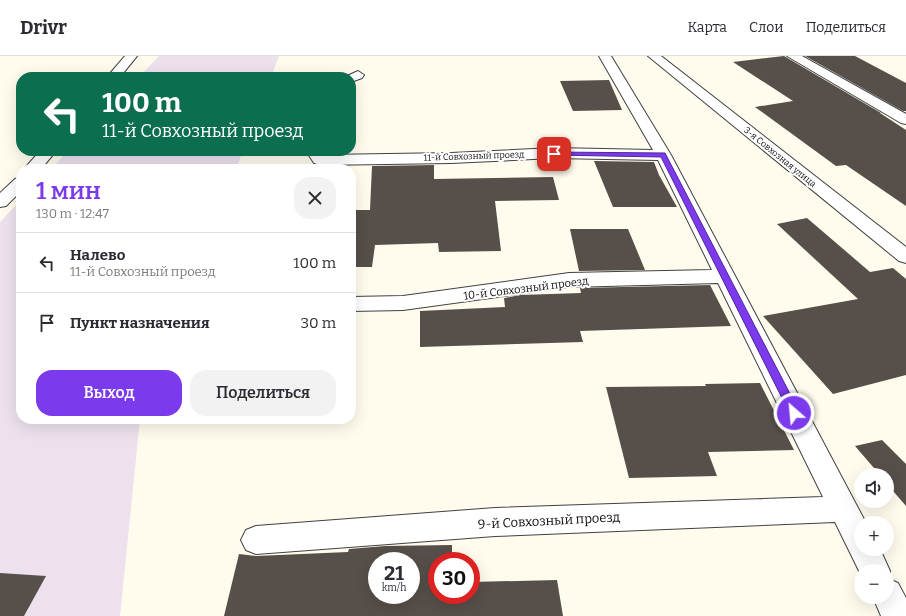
<!DOCTYPE html>
<html lang="ru">
<head>
<meta charset="utf-8">
<style>
  body { margin:0; font-family:Bitter,serif; background:#f2f2f3; color:#2b2b33; height:100vh; display:flex; flex-direction:column; font-size:15px; white-space:nowrap }
  * { box-sizing:border-box; margin:0 }
  p { font-size:13px; color:#7c7c81 }
  .icon { flex:none; width:22px; height:22px; fill:none; stroke:currentColor; stroke-width:2; stroke-linecap:round; stroke-linejoin:round }
  .map { position:relative; flex:1; overflow:hidden }
  .panel { position:absolute; left:16px; top:108px; width:340px; height:260px; display:flex; flex-direction:column; background:#fff; border-radius:16px; box-shadow:0 4px 16px #0002 }
  .panel>* { flex:none }
  .guide { position:absolute; left:16px; top:16px; width:340px; height:84px; border-radius:16px; box-shadow:0 4px 16px #0002; background:#0b6e4f; color:#fff; overflow:hidden }
  .fabs { position:absolute; left:854px; top:412px; display:grid; gap:8px }
  .fabs a { display:grid; place-items:center; width:40px; height:40px; border-radius:50%; background:#fff; box-shadow:0 4px 16px #0002; font-size:20px }
  .speed { position:absolute; left:368px; top:496px; display:flex; gap:8px; font-size:20px; font-weight:700; text-align:center }
  .speed>* { display:grid; place-content:center; width:52px; height:52px; border-radius:50%; background:#fff; box-shadow:0 4px 16px #0002; line-height:1 }
  .speed small { font-size:10px; font-weight:400 }
  .speed .limit { border:6px solid #d22; background:#fff; color:#111 }
  .pin { position:absolute; display:grid; place-items:center; width:34px; height:34px; color:#fff; margin:-17px; border-radius:8px; box-shadow:0 2px 6px #0006 }
  .me { position:absolute; width:44px; margin:-22px; rotate:333deg; stroke-linejoin:round; filter:drop-shadow(0 0 3px #0008) }
  .turn { display:flex; align-items:center; gap:14px; height:84px; padding:0 20px; font-size:18px }
  .turn .icon { width:52px; height:52px; stroke-width:2.5 }
  .turn b { display:block; font-size:28px; line-height:34px }
  .round { display:grid; place-items:center; flex:none; width:42px; height:42px; border-radius:16px; background:#f2f2f3 }
  .head { display:flex; align-items:center; justify-content:space-between; height:68px; padding:0 20px }
  h1 { font-size:24px; font-weight:600; line-height:30px; color:#7c3aed }
  .action { display:flex; gap:8px; margin-top:auto; padding:8px 20px }
  .action a { flex:1; height:46px; border-radius:16px; background:#7c3aed; color:#fff; font-size:16px; font-weight:600; line-height:46px; text-align:center }
  .action a+a { background:#f2f2f3; color:#2b2b33 }
  ul { padding:0; list-style:none }
  li { display:flex; align-items:center; gap:12px; height:60px; padding:0 20px; border-top:1px solid #e1e1e2 }
  li div { flex:1 }
  li b { display:block; font-size:15px }
  li em { font-style:normal }
  header { display:flex; align-items:center; gap:24px; box-sizing:border-box; height:56px; padding:0 20px; background:#fff; border-bottom:1px solid #e1e1e2 }
  header strong { font-size:19px }
  nav { display:flex; gap:22px; margin-inline-start:auto; font-size:14px }
  .map>svg:first-child { display:block }
  .industrial { fill:#ece1ed }
  .building { fill:#574f49; fill-rule:evenodd }
  .lines { fill:none; stroke-linecap:round; stroke-linejoin:round }
  .minor-casing { stroke:#414141; stroke-width:2 }
  .minor { fill:#fff; fill-rule:evenodd }
  .route { fill:#7c3aed; stroke:#51269a }
  .labels { text-anchor:middle; stroke-width:4; stroke-linejoin:round; paint-order:stroke }
  .far-street-label { font-size:9px; fill:#0e0e0e; stroke:#fff }
  .street-label { font-size:11px; fill:#0e0e0e; stroke:#fff }
  .near-street-label { font-size:13px; fill:#0e0e0e; stroke:#fff }
</style>
</head>
<body>
<header>
<strong>Drivr</strong>
<nav><a>Карта</a><a>Слои</a><a>Поделиться</a></nav>
</header>
<div class="map">
<svg width="906" height="560" viewBox="0 0 906 560">
  <rect width="100%" height="100%" fill="#fffcee"/>
  <!-- industrial -->
  <path class="industrial" d="M159 0H279L271 21H139Z
    M68 95H243L236 113H51Z
    M21 144V363H140L120 560H0V166Z"/>
  <!-- building -->
  <path class="building" d="M784 0 881 57H880L906 74V150L846 109 836 110 755 51 793 45 733 6Z
    M805 0H855L906 27V55H903Z
    M609 24 622 54 573 55 560 25Z
    M594 105 654 106 659 119 677 151H613Z
    M434 109V123L553 121 559 144 495 145 501 195 439 196 438 187 375 189 372 211H351V154H370L372 110Z
    M807 162 870 216 893 212 906 223V319L833 338 763 260 858 243 777 168Z
    M570 173H628L645 214 579 215Z
    M710 229 731 270 580 275 583 286 420 291V255L505 251 504 242 521 239 581 237 580 232Z
    M760 327 794 394 708 396 717 420 629 422 606 331 706 330 705 328Z
    M882 384 906 408V450L887 428V419H880L855 390Z
    M452 489V505H437V539H471V526L557 524 563 560H224L239 498 256 500 348 496 349 493 385 490ZM377 505H411V539H377Z
    M0 517 46 520 24 560H0Z"/>
  <g class="lines">
    <!-- minor casing -->
    <g class="minor-casing">
      <path id="minor" d="M125 0H137L120 21H107Z
        M599 0H611L671 99 866 467H861V493H880L890 515 887 522 898 527 906 542V560H881L873 541H887V515H861V519L835 466 495 480 256 498 246 494 241 484 246 474 256 470 495 452 823 441 718 227 569 231 403 254 351 255V241L403 240 569 217 712 214 658 104 554 102 451 107 320 109 314 107 306 95H322L325 99 451 97 554 92 653 94Z
        M648 0H661L906 191V207L899 205Z
        M787 0H802L906 58V68L901 67Z
        M358 15 364 19 362 22 351 26V21H345Z
        M40 95H56L41 113H24Z
        M21 121V135L6 150 0 151V137L15 123Z"/>
    </g>
    <!-- minor -->
    <use href="#minor" class="minor"/>
  </g>
  <!-- route -->
  <path class="route" d="M552 96 665 97 800 357 798 360H791L661 101 554 99 551 98Z"/>
  <g class="labels">
    <!-- far-street labels -->
    <g class="far-street-label">
      <text transform="translate(474 100) rotate(-2)" y="3">11-й Совхозный проезд</text>
      <text transform="translate(780 101) rotate(39)" y="3">3-я Совхозная улица</text>
    </g>
    <!-- street labels -->
    <g class="street-label">
      <text transform="translate(526 232) rotate(-7)" y="4">10-й Совхозный проезд</text>
    </g>
    <!-- near-street labels -->
    <g class="near-street-label">
      <text transform="translate(549 464) rotate(-3)" y="5">9-й Совхозный проезд</text>
    </g>
  </g>
</svg>
<div class="fabs">
<a><svg class="icon" aria-label="sound" viewBox="0 0 24 24"><path d="M4 9h4l5-4v14l-5-4H4zM17 9q2 3 0 6"/></svg></a>
<a>+</a>
<a>−</a>
</div>
<div class="speed"><div>21<small>km/h</small></div><div class="limit">30</div></div>
<div class="pin" style="left:554px;top:98px;background:#d93025"><svg class="icon" aria-label="arrive" viewBox="0 0 24 24"><path d="M6 21V4h12l-3 4 3 4H6"/></svg></div>
<svg class="me" style="left:794px;top:357px" viewBox="-20 -20 40 40"><circle r="17" fill="#7c3aed" stroke="#fff" stroke-width="3"/><path d="M0-11L8 9 0 5-8 9z" fill="#fff"/></svg>
<div class="guide">
<div class="turn"><svg class="icon" aria-label="left" viewBox="0 0 24 24"><path d="M17 20v-9H6M10 6l-5 5 5 5"/></svg><div><b>100 m</b>11-й Совхозный проезд</div></div>
</div>
<section class="panel">
<div class="head"><div><h1>1 мин</h1><p>130 m · 12:47</p></div><a class="round"><svg class="icon" aria-label="close" viewBox="0 0 24 24"><path d="M6 6l12 12M18 6L6 18"/></svg></a></div>
<ul>
<li><svg class="icon" aria-label="left" viewBox="0 0 24 24"><path d="M17 20v-9H6M10 6l-5 5 5 5"/></svg><div><b>Налево</b><p>11-й Совхозный проезд</p></div><em>100 m</em></li>
<li><svg class="icon" aria-label="arrive" viewBox="0 0 24 24"><path d="M6 21V4h12l-3 4 3 4H6"/></svg><div><b>Пункт назначения</b></div><em>30 m</em></li>
</ul>
<div class="action"><a>Выход</a><a>Поделиться</a></div>
</section>
</div>
</body>
</html>
